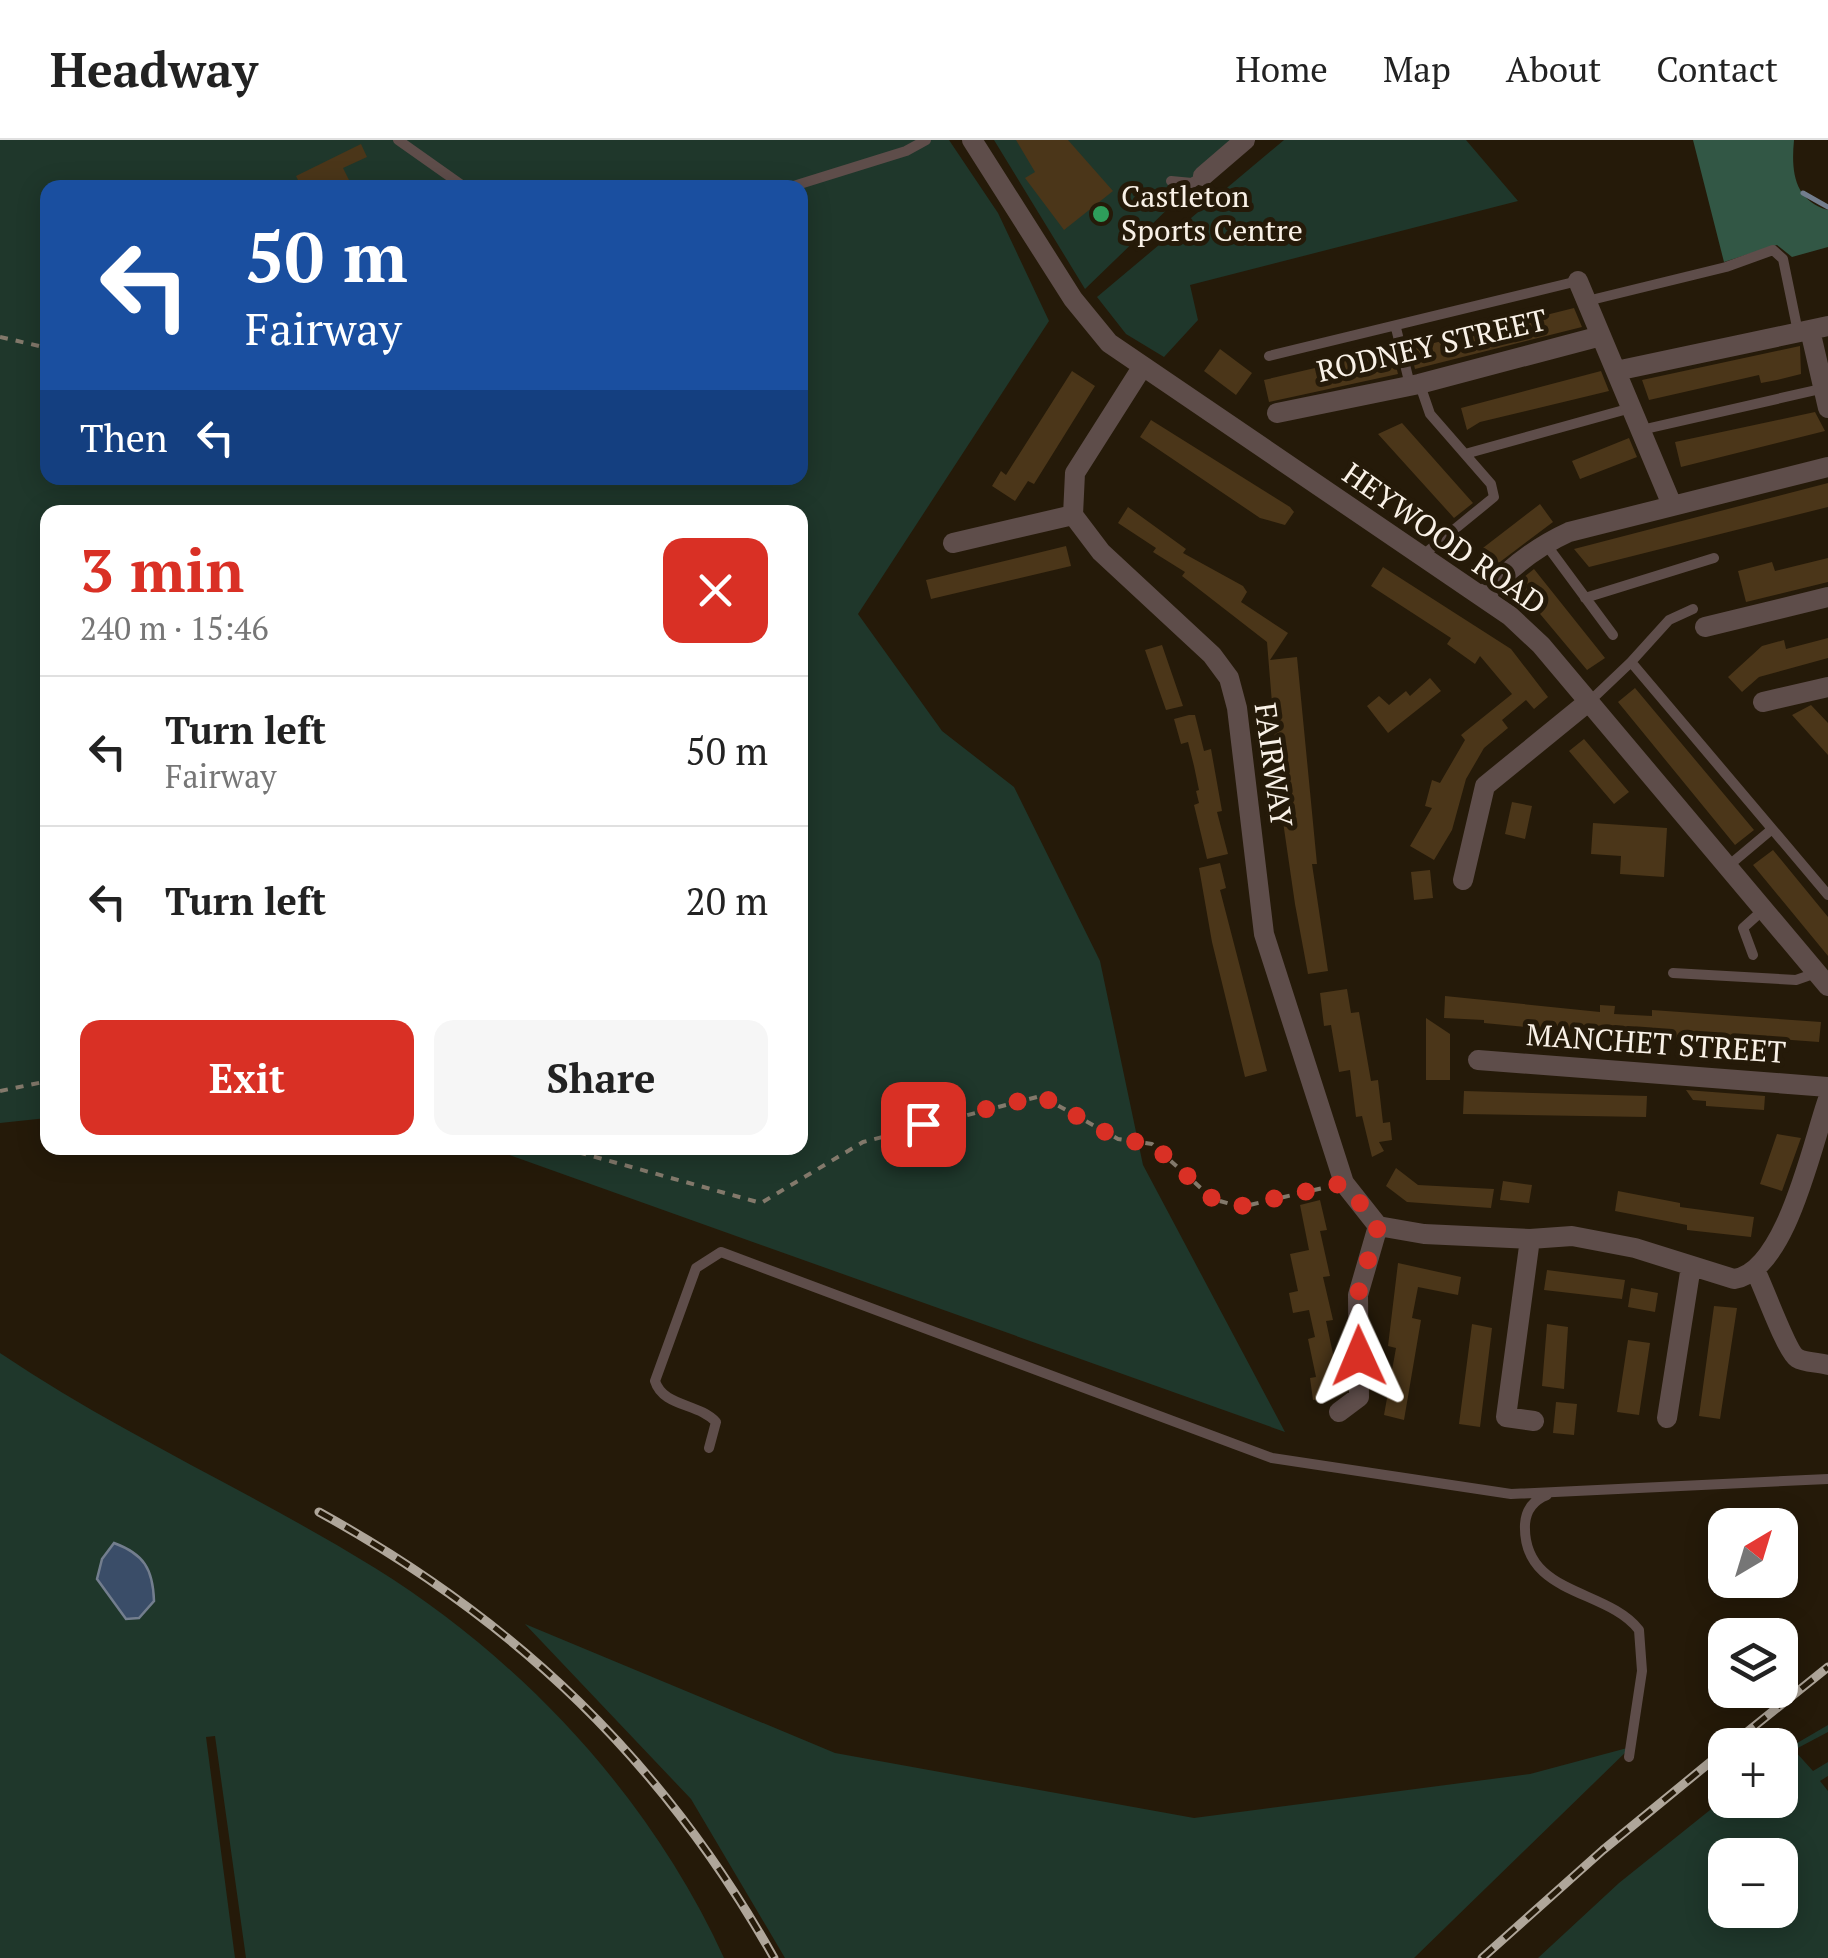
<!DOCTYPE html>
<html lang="en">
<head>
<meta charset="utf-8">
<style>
  body { margin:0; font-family:"PT Serif",serif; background:#f6f6f6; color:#222; height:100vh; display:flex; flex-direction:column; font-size:38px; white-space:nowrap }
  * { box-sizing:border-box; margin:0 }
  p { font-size:32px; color:#767676 }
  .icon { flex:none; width:55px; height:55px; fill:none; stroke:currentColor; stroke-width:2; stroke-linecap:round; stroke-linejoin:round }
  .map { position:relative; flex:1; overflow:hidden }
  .drawer { position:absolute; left:40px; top:365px; width:768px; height:650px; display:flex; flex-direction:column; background:#fff; border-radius:20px; box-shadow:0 5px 25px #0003 }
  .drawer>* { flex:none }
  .hud { position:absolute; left:40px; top:40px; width:768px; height:305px; border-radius:20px; box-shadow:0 5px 25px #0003; background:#1a4fa0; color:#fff; overflow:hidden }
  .needle { width:65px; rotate:38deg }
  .controls { position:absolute; left:1708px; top:1368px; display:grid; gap:20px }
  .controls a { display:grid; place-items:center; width:90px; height:90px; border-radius:20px; background:#fff; box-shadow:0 5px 25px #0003; font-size:50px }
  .pin { position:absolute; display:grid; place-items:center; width:85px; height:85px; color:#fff; margin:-42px; border-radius:20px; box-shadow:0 5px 15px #0006 }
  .me { position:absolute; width:110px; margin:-55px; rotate:359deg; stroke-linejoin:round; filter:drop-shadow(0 0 8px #0008) }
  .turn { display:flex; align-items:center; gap:35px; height:210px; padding:0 40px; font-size:45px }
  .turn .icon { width:130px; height:130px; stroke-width:2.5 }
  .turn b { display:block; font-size:70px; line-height:85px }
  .then { display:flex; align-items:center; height:95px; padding:0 40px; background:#0003; gap:20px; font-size:38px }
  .round { display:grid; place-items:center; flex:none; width:105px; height:105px; border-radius:20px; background:#f6f6f6 }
  .headline { display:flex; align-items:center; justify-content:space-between; height:170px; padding:0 40px }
  h1 { font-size:60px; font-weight:700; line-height:75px; color:#d93025 }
  .action { display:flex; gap:20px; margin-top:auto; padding:20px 40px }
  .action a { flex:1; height:115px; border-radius:20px; background:#d93025; color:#fff; font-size:40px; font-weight:700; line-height:115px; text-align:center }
  .action a+a { background:#f6f6f6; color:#222 }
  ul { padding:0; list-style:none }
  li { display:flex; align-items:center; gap:30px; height:150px; padding:0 40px; border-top:2px solid #e0e0e0 }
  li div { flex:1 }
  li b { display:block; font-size:38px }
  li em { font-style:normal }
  header { display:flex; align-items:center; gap:60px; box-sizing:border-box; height:140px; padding:0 50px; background:#fff; border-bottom:2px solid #e0e0e0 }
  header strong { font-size:48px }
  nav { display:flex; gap:55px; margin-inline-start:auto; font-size:35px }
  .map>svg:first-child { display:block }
  .green { fill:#1f372b; fill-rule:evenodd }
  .forest { fill:#325745 }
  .water { fill:#3a4d68; stroke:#737e8e; stroke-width:2.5 }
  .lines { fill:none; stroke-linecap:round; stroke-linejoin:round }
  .stream { stroke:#737e8e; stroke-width:5 }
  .building { fill:#4b3619 }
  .path { stroke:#83796b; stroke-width:4; stroke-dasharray:8 8; stroke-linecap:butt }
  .lane { stroke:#5e4d4a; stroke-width:10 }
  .street { stroke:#5e4d4a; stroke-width:20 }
  .rail-casing { stroke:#afa69a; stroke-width:9 }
  .rail { stroke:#251a09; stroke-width:5; stroke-dasharray:15; stroke-linecap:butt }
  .route { stroke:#d93025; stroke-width:18; stroke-dasharray:0 32.4 }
  .leisure-dot { fill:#2e9e5b; stroke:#251a09; stroke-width:4 }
  .labels { text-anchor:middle; stroke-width:10; stroke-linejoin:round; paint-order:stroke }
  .poi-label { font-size:30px; fill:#f9f1e7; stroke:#251a09; text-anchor:start }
  .street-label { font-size:30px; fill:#f9f1e7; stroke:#251a09 }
</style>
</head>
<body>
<header>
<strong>Headway</strong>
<nav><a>Home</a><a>Map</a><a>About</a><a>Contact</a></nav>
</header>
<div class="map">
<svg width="1828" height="1818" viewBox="0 0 1828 1818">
  <rect width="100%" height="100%" fill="#251a09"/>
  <!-- green -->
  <path class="green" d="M0 0H949L998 73 1049 181 858 474 942 591 1014 647 1100 821 1143 1025 1285 1292 490 1008H800V372H48L47 978 0 983ZM48 48H800V338H48Z
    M994 0H1239L1085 149Z
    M1284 0H1466L1518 61 1190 145 1198 180 1164 217 1126 194 1097 157Z
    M0 1213C120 1294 252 1352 375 1428 524 1521 651 1658 724 1818H246L215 1596 206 1597 235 1818H0Z
    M525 1484 835 1613 1194 1678 1530 1634 1631 1607 1414 1818H785L691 1659Z
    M1828 1585V1592L1794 1610 1813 1631 1828 1622V1636L1820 1641 1828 1651V1818H1538L1619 1743 1725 1658 1780 1660V1613ZM1725 1715H1780V1770H1725Z"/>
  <!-- forest -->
  <path class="forest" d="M1693 0H1794C1791 32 1794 60 1828 70V107L1792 117 1777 105 1724 122Z"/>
  <!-- water -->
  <path class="water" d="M114 1403C144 1414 153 1429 154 1461L139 1478 126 1479 97 1439 102 1419Z"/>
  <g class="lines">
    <!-- stream -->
    <path class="stream" d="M1803 53 1828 67"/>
  </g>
  <!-- building -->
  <path class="building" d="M1016 0H1068L1113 51 1064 90 1025 38 1035 32Z
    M361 4 367 17 343 28 353 48H302L296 36Z
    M1574 168 1582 187 1415 229 1410 209Z
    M1800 206 1801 234 1777 240 1761 243 1759 235 1649 260 1642 240Z
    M1220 209 1252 233 1236 255 1204 231Z
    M1392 210 1398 234 1269 262 1264 240Z
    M1072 231 1095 246 1034 344 1028 341 1015 361 992 346 1001 331 1006 335Z
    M1601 231 1609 251 1480 282 1467 290 1461 268Z
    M1815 272 1825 291 1681 327 1675 302Z
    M1151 280 1290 367 1294 372 1285 385 1260 378 1140 297Z
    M1402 283 1473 363 1454 378 1378 294Z
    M1629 298 1637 317 1580 339 1572 321Z
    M1828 343V367L1589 427 1574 409Z
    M1540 364 1553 382 1492 428 1479 411Z
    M1128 367 1186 409 1183 413 1243 446 1247 452 1241 462 1288 493 1270 520 1297 517 1317 724H1312L1328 831 1308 834 1295 764 1280 661 1267 502 1182 436 1185 432 1153 412 1156 408 1118 383Z
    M1066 406 1071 426 931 459 926 440Z
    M1828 418V442L1746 462 1738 431 1772 422 1775 431Z
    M1383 427 1511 509 1548 557 1534 569 1526 560 1502 580 1508 588 1484 608 1466 639 1452 690 1434 720 1410 706 1432 668 1425 666 1432 640 1440 643 1465 600 1461 595 1512 554 1480 516 1475 524 1447 504 1451 498 1371 446Z
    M1534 429 1605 518 1587 530 1515 444Z
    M1828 498V518L1759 537 1742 552 1728 537 1762 506 1784 500 1786 509Z
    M1162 505 1183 566 1166 570 1145 510Z
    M1430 538 1441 551 1388 593 1367 566 1379 556 1389 565 1406 551 1410 556Z
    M1635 548 1754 690 1735 705 1618 562Z
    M1811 565 1828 583V615L1792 575Z
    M1189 575H1195L1204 611 1211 609 1222 671 1217 672 1228 714 1207 719 1194 665 1199 663 1196 651 1199 650 1194 626 1188 602 1181 604 1174 579Z
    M1584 599 1629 652 1614 664 1569 611Z
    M1512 662 1532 666 1525 699 1505 694Z
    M1593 683 1667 688 1664 737 1620 734 1621 716 1591 714Z
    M1773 710 1828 777V816L1753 725Z
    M1220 723 1226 748 1220 750 1267 931 1245 937 1212 802 1199 728Z
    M1430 730 1433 758 1414 760 1411 732Z
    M1347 849 1351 873 1359 872 1371 941 1378 940 1383 983 1390 982 1392 1000 1379 1002 1384 1011 1372 1017 1362 976 1356 977 1350 930 1339 932 1331 885 1324 886 1320 853Z
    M1445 856 1600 872V865L1615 866 1614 874 1652 876V870L1821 882 1819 902 1694 893V898L1634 897 1484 883V880L1444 878Z
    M1426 878 1450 894V940H1426Z
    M1686 950 1765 956 1764 970 1706 966V961L1693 960Z
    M1464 951 1647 956 1646 977 1463 974Z
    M1777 994 1801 998 1782 1051 1760 1044Z
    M1396 1028 1418 1045 1494 1049 1491 1068 1407 1062 1386 1046Z
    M1503 1041 1532 1045 1529 1063 1500 1060Z
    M1618 1051 1680 1063V1067L1754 1077 1751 1097 1687 1090V1085L1615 1071Z
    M1320 1060 1327 1090 1320 1091 1330 1136 1323 1137 1333 1180 1326 1181 1335 1223 1329 1225 1335 1257 1313 1260 1310 1238 1316 1237 1308 1199 1315 1197 1309 1170 1293 1173 1289 1153 1298 1151 1290 1114 1309 1110 1300 1065Z
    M1398 1123 1461 1137 1458 1155 1418 1147 1412 1178 1421 1180 1404 1280 1384 1275 1396 1208 1388 1206Z
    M1547 1130 1625 1140 1622 1159 1544 1150Z
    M1631 1148 1658 1153 1655 1172 1628 1167Z
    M1714 1166 1737 1168 1720 1279 1699 1276Z
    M1472 1184 1492 1188 1480 1287 1459 1284Z
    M1547 1184 1568 1187 1564 1249 1542 1246Z
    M1628 1200 1650 1203 1639 1275 1617 1272Z
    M1556 1262 1577 1264 1574 1295 1553 1293Z"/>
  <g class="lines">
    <!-- path -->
    <path class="path" d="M0 197 48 208
      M0 951 48 941
      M563 1008 761 1063 863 1002 1041 956 1118 999 1152 1004 1213 1059 1241 1067 1327 1047"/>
    <!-- lane -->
    <path class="lane" d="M398 0 466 48
      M1171 41 1192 43 1203 36
      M787 48 906 11 926 0
      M1587 161 1726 127 1773 110 1783 119 1798 192
      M1396 188 1410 245
      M1269 216 1578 141
      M1420 245 1430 274 1491 344 1494 357 1423 415
      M1641 290 1825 248
      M1465 314 1631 268
      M1545 403 1613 495
      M1585 458 1714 418
      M1631 522 1669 480 1693 469
      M1589 562 1631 522 1828 755
      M1727 727 1771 690
      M1753 815 1743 788 1763 770
      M1673 833 1796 840 1816 833
      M709 1308 716 1282C699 1263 663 1267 655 1241L696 1128 721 1112 1272 1318 1511 1354 1828 1339
      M1547 1355C1534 1360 1526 1370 1525 1384 1522 1456 1607 1448 1639 1490L1642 1531 1629 1617"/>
    <!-- street -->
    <path class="street" d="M972 0 1073 159 1109 203 1510 476 1541 505 1828 846
      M1203 36 1245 0
      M1578 141 1672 365
      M1810 190 1828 268
      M1141 229 1075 333 1073 375 1101 412 1212 515 1229 538 1237 568 1264 794 1344 1043 1378 1086 1424 1094 1530 1099 1572 1096 1635 1108 1734 1139C1786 1132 1812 1004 1828 959
      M1616 231 1828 186
      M1277 273 1419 244 1601 196
      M953 403 1073 375
      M1484 456C1508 429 1536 407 1569 392L1828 327
      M1705 487 1828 457
      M1763 562 1828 547
      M1463 740 1485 646 1588 562
      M1478 920 1828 947
      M1530 1099 1506 1277 1534 1281
      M1756 1132C1764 1148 1787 1212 1797 1218 1805 1223 1818 1222 1828 1225
      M1339 1272 1359 1257 1358 1155 1378 1086
      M1667 1278 1691 1126"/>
    <!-- rail casing -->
    <g class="rail-casing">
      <path id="rail" d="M319 1372C517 1481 663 1621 774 1818
        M1731 1605 1828 1527
        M1482 1818 1603 1710 1725 1610"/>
    </g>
    <!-- rail -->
    <use href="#rail" class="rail"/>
  </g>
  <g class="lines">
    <!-- route -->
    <path class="route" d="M923 984 1041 956 1118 999 1152 1004 1213 1059 1241 1066 1344 1043 1378 1086 1358 1154 1359 1216"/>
  </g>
  <!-- markers -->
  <circle class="leisure-dot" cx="1101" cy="74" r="10"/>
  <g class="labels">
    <!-- poi labels -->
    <g class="poi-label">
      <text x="1121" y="67">Castleton<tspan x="1121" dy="34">Sports Centre</tspan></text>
    </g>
    <!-- street labels -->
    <g class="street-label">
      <text transform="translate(1432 206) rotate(-13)" y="10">RODNEY STREET</text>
      <text transform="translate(1444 399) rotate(35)" y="10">HEYWOOD ROAD</text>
      <text transform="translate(1273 625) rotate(82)" y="10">FAIRWAY</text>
      <text transform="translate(1656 904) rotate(4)" y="10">MANCHET STREET</text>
    </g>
  </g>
</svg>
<div class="controls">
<a><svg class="needle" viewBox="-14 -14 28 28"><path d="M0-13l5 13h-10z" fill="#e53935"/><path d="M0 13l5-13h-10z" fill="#767676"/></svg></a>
<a><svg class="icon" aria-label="layers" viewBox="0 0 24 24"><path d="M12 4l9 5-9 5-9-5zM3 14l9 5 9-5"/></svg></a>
<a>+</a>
<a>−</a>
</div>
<div class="pin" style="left:923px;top:984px;background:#d93025"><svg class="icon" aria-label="arrive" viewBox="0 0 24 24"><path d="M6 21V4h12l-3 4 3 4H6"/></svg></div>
<svg class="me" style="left:1359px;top:1216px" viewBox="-20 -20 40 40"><path d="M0-17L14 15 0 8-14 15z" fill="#d93025" stroke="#fff" stroke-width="4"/></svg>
<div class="hud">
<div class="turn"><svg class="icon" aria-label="left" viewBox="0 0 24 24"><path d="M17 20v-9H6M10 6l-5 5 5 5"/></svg><div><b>50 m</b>Fairway</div></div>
<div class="then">Then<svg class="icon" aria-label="left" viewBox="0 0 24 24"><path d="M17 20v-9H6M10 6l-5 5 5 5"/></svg></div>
</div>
<section class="drawer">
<div class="headline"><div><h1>3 min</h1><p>240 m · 15:46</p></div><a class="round" style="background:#d93025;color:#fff"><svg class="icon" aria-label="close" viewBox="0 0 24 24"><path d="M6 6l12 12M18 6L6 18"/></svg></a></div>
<ul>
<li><svg class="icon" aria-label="left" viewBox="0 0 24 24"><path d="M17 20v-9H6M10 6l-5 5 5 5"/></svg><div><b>Turn left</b><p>Fairway</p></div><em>50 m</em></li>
<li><svg class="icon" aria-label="left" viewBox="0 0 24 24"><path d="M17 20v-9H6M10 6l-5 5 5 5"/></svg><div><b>Turn left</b></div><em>20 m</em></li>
</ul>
<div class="action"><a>Exit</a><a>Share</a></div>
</section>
</div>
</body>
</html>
